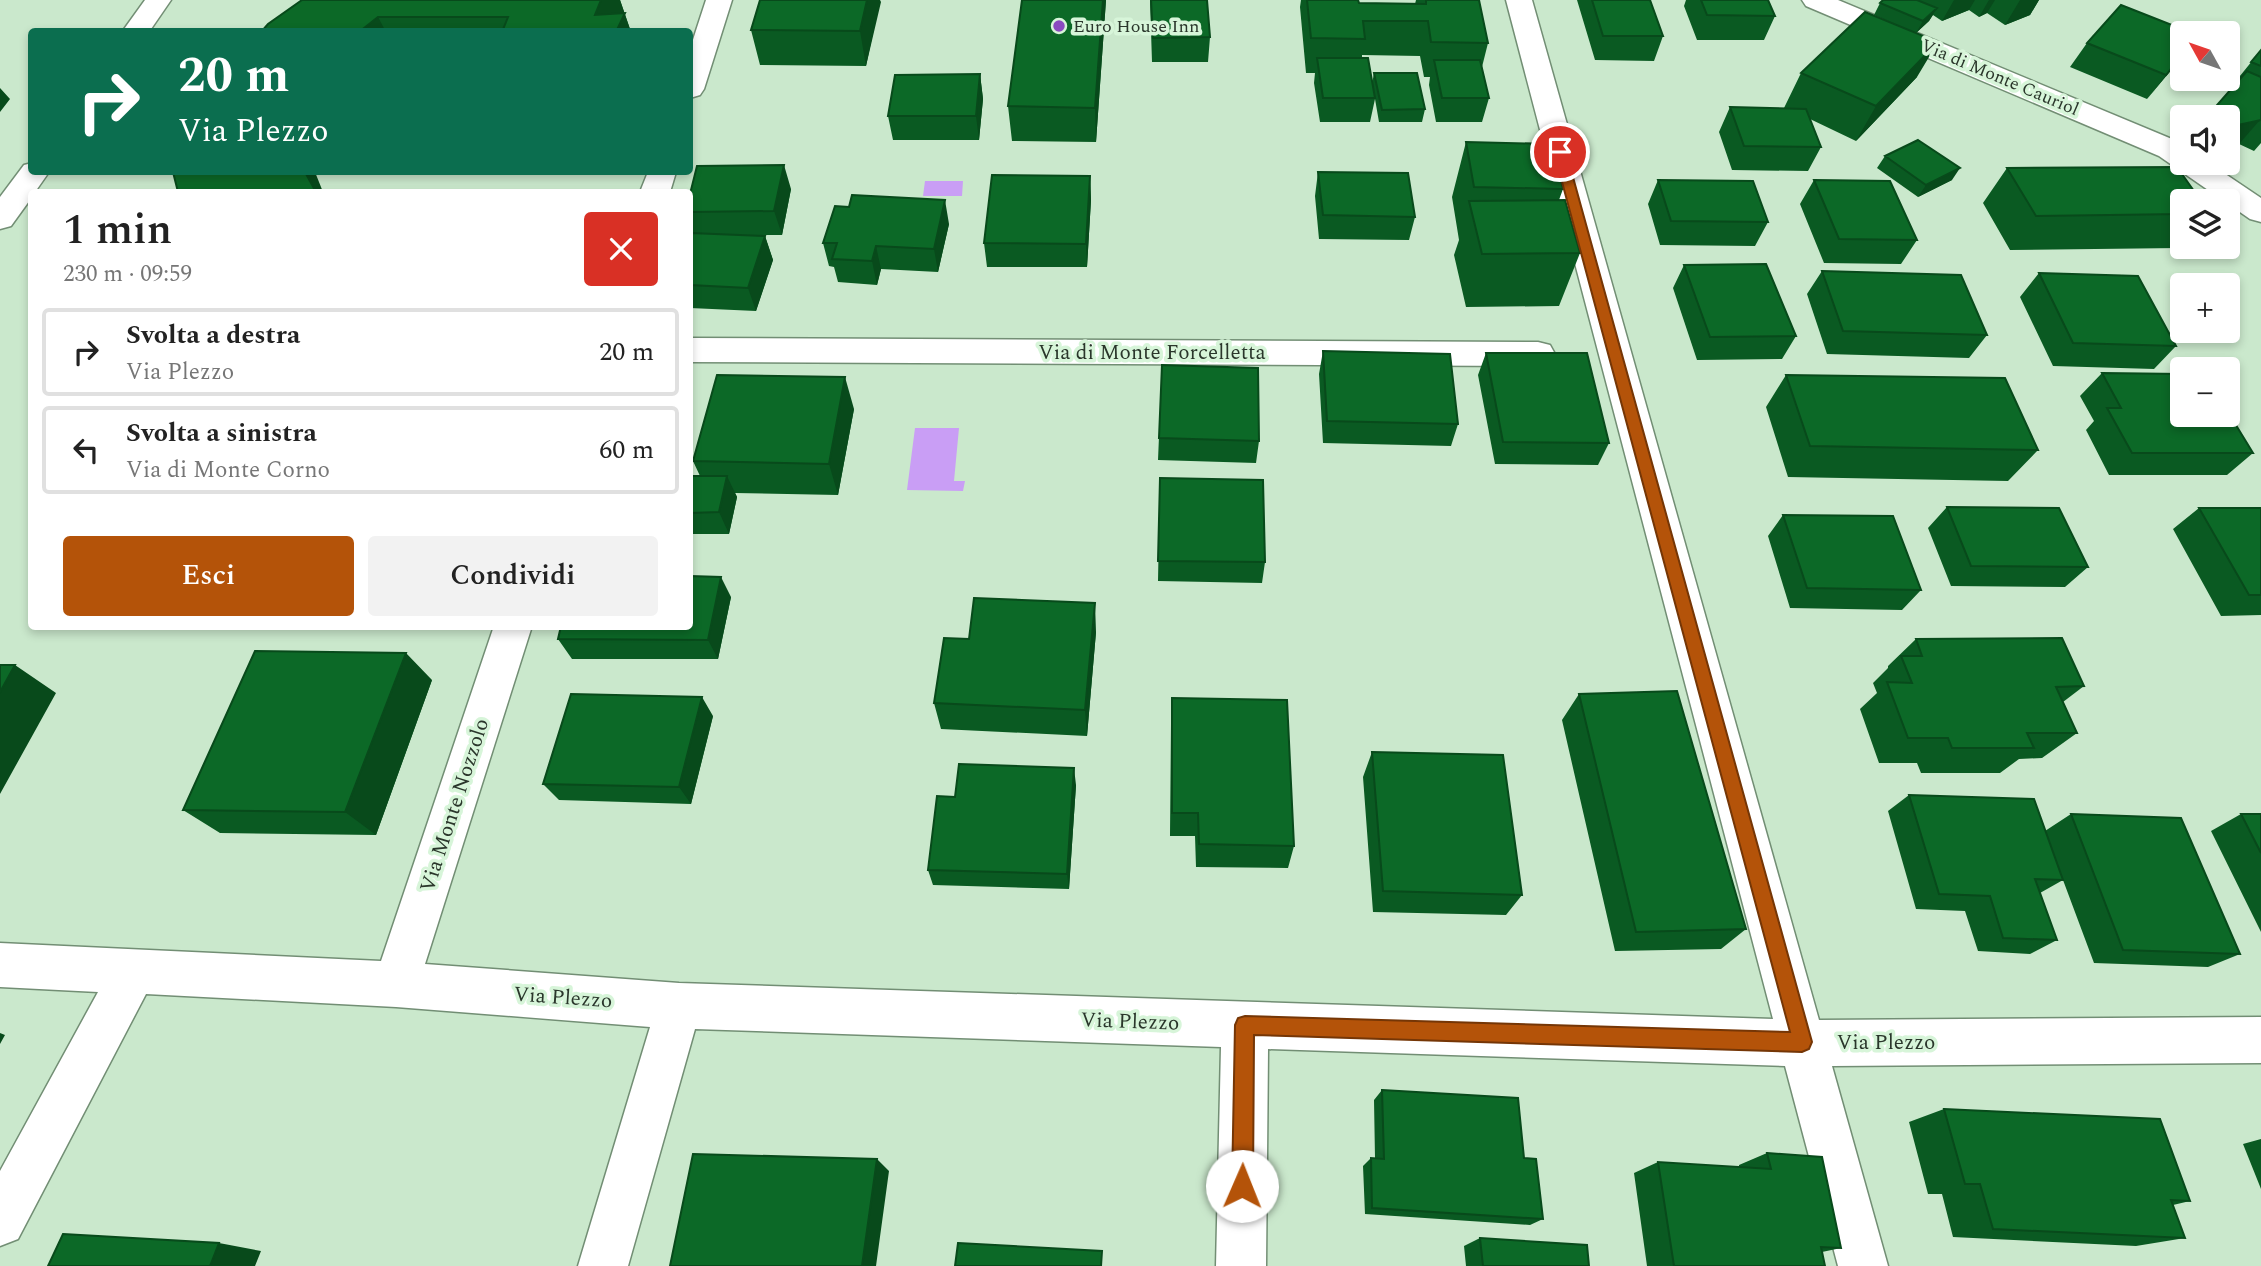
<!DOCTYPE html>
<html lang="it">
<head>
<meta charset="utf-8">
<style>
  body { margin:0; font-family:Spectral,serif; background:#f2f2f2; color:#222; height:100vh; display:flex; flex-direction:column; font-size:26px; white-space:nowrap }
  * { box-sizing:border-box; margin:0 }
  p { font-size:23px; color:#767676 }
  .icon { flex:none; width:38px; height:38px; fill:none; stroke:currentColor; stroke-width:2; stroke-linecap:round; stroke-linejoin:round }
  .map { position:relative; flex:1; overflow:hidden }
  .sheet { position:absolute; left:28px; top:189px; width:665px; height:441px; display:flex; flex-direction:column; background:#fff; border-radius:7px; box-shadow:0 4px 10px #0003 }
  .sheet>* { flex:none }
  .guide { position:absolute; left:28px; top:28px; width:665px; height:147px; border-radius:7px; box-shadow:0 4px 10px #0003; background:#0b6e4f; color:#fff; overflow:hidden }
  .needle { width:46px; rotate:310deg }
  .tools { position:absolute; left:2170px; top:21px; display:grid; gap:14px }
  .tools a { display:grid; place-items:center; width:70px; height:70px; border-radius:7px; background:#fff; box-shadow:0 4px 10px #0003; font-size:35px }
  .pin { position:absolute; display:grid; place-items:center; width:60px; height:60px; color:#fff; margin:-30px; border:4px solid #fff; border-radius:50%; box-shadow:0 2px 7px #0007 }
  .me { position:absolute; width:77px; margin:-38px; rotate:1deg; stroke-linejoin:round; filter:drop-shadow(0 0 5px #0008) }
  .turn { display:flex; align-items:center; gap:24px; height:147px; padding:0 35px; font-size:32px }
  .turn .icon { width:91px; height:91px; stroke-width:2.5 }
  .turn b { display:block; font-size:49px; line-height:60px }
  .round { display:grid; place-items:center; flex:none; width:74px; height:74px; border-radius:7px; background:#f2f2f2 }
  .overview { display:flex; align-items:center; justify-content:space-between; height:119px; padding:0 35px }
  h1 { font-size:42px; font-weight:600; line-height:52px }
  .primary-button { display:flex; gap:14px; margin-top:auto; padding:14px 35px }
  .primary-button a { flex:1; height:80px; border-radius:7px; background:#b45309; color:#fff; font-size:28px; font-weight:600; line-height:80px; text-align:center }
  .primary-button a+a { background:#f2f2f2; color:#222 }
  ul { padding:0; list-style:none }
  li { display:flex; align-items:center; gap:21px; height:88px; margin:0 14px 10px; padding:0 21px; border:4px solid #e0e0e0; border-radius:7px }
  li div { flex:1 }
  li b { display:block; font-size:26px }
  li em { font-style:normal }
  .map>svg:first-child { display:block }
  .water { fill:#c99ef5 }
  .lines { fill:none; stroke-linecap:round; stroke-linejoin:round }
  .minor-casing { stroke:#728e74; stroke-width:3 }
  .minor { fill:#fff; fill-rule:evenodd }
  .wall { fill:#0a5a22 }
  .shaded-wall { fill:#084a1b }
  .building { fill:#0c6927; stroke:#084a1b; stroke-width:2 }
  .route { fill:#b45309; stroke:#753606; stroke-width:2 }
  .poi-dot { fill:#8a4abf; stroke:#d7f5d9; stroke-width:2.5 }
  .labels { text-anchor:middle; stroke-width:7; stroke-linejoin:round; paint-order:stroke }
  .far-poi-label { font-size:18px; fill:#2a362b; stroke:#d7f5d9; text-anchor:start }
  .far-street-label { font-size:18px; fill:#2a362b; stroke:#d7f5d9 }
  .street-label { font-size:21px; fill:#2a362b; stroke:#d7f5d9 }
</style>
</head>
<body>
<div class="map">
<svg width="2261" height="1266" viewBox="0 0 2261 1266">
  <rect width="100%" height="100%" fill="#cae8cc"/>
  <!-- water -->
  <path class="water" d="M925 181H963L962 196H923Z
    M915 428H959L954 481H965L963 491 907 490Z"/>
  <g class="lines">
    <!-- minor casing -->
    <g class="minor-casing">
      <path id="minor" d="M145 0H171L149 32H122Z
        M706 0H732L704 89 700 95 690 98V49Z
        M1506 0H1532L1819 1020 2261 1017V1063L1832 1066 1888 1266H1838L1785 1066 1268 1049 1266 1266H1216L1221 1047 695 1029 628 1266H578L650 1027 396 1007 146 994 18 1239 0 1246V1171L98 992 0 987V943L381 961 494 626H532L425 964 679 983 1773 1019Z
        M1802 0H1838L2179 142 2182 144V163H2209L2261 198V222L2250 219 2159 156 1806 6Z
        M32 163V172H49L35 192H32V197L11 226 0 229V197L24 165Z
        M648 172H676L670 192H640Z
        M690 338 1538 342 1550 345 1555 354 1550 363 1538 366 690 362Z"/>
    </g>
    <!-- minor -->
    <use href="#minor" class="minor"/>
  </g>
  <!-- wall -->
  <path class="wall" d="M302 0H620L631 32H261Z
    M760 0H880L866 66 760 65 751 30Z
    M1022 0H1106L1096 142 1012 141 1008 106Z
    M1150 0H1207L1210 37 1208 62H1152Z
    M1301 0H1358L1359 3 1415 4 1416 0H1479L1488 43 1482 67 1489 98 1482 122H1436L1429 85 1430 77H1424L1420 56 1362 55V58L1372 84 1374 73 1425 109 1422 122H1379L1375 99 1370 122H1320L1314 83 1315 73H1306L1300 7Z
    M1577 0H1650L1663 36 1654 61 1595 60Z
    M1686 0H1768L1775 16 1764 40H1697L1684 6Z
    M1883 0H2039L2030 15 2005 25 1987 13 1979 17 1969 10 1942 21 1933 15 1929 21 1916 33 1917 77 1856 141 1810 119 1821 147 1808 171 1732 170 1719 132 1730 107 1787 109 1784 108 1801 73 1908 30 1874 15 1880 3Z
    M2087 43 2182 57 2147 99 2070 67Z
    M2261 50V143L2254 151 2239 144 2228 147V117H2207L2233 88 2231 87Z
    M980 74 983 99 979 140H893L888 116Z
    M1466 142 1563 189 1559 200 1580 253 1559 306 1466 307 1454 255 1459 240 1452 197Z
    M1885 156 1952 180 1918 197 1877 168Z
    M2007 168 2182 201V244L2179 248 2010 250 1983 203Z
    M1318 172 1415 217 1409 240 1319 239 1315 196Z
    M1090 176 1091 200 1087 267H987L984 243Z
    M1658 180 1768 222 1755 246 1660 245 1648 204Z
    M1814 180 1917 240 1901 264 1824 263 1800 204Z
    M791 189 782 235H747L765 236 773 260 756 311 690 308V233H693L690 224V194Z
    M949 224 938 272 881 269 877 285 838 282 834 267 829 266 823 243Z
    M1684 265 1796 336 1782 359 1697 360 1673 288Z
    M1822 271 1987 335 1969 358 1827 354 1807 294Z
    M2039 273 2176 346 2154 369 2053 366 2020 297Z
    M1323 351 1458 424 1451 446 1323 443 1319 374Z
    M1486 353 1609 443 1598 465 1495 464 1478 375Z
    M1162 365 1259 441 1256 463 1158 460Z
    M2102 373 2182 415 2253 453 2227 475H2109L2086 430 2094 421 2080 396Z
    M1786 375 2038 450 2008 481 1788 477 1766 407Z
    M854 409 838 495 735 493 737 497 729 534H690V476H700L693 461Z
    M1160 478 1265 562 1262 583 1158 581Z
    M1947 507 2088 567 2065 587 1951 586 1928 528Z
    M2199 508H2261V615L2221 616 2173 529Z
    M1783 515 1921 590 1902 610 1790 608 1768 536Z
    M731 597 718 659H572L558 639Z
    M175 626H198L197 628Z
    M1096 632 1087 736 941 729 934 703 969 639Z
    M1916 639 2084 686 2063 702 2077 733 2042 758 2019 759 2000 773H1921L1917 763H1879L1860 709 1877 693 1873 683 1888 668V666Z
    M432 680 376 835 220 833 183 810Z
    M1579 694 1746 929 1721 949 1615 951 1562 720Z
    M1172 698 1294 846 1288 868 1196 867 1195 836H1170L1171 724Z
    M713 716 691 804 559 800 543 784Z
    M1372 752 1522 895 1506 915 1373 912 1363 777Z
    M1076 785 1069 889 933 885 928 870 955 797Z
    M1909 795 2045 831 2071 814 2240 954 2208 967 2094 963 2063 880 2040 893 2057 940 2030 954 1978 951 1965 911 1916 909 1888 811Z
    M2241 814H2261V932L2211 831Z
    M1382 1090 1524 1158 1543 1219 1530 1225 1365 1214 1363 1166 1371 1158H1375L1374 1100Z
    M1944 1109 2190 1201 2173 1205 2185 1238 2136 1246 1953 1237 1942 1194H1928L1909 1122Z
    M2261 1139V1189L2243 1144Z
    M1767 1153 1841 1248 1822 1252 1825 1266H1647L1634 1173 1658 1162 1739 1167V1165Z
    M1480 1238 1589 1266H1466L1464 1246Z"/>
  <!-- shaded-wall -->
  <path class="shaded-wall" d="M601 0H620L631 32H601L595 15Z
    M867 0H880L881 2 866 66 860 31Z
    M1103 0H1106L1096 142 1095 108Z
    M1954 0H1975L1969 10 1942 21Z
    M1989 0H1995L1987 13 1979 17Z
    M2020 0H2039L2030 15 2005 25Z
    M1937 8 1929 21 1916 33 1923 21Z
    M378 17 386 32H359Z
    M1938 42 1917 77 1856 141 1876 106Z
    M2182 55V57L2147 99 2166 75Z
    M980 74 983 99 979 140 976 116Z
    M0 88 10 99 0 112Z
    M2260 120 2239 144 2228 147V137L2238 125Z
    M784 165 791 189 782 235 774 211Z
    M1960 168 1952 180 1918 197 1926 185Z
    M305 172H315L323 192H316Z
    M1090 176 1091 200 1087 267 1086 244Z
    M945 200 949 224 938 272 934 249Z
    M765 236 773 260 756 311 748 288Z
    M876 246 881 269 877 285 872 261Z
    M845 377 854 409 838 495 829 464Z
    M727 476 737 497 729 534 719 512Z
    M721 577 731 597 718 659 708 640Z
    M1095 603 1096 632 1087 736 1085 710Z
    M406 653 432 680 376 835 345 812Z
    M15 665 56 693 0 794V692Z
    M702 697 713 716 691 804 679 787Z
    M1074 768 1076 785 1069 889 1067 874Z
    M0 1033 5 1035 0 1044Z
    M877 1159 889 1171 876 1266H862Z
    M219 1243 261 1251 255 1266H210Z"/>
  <!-- building -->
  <path class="building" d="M302 0H601L595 15 625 13 616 32H502L508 17H378L359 32H261L268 24Z
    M760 0H867L860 31 751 30Z
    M1022 0H1103L1095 108 1008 106Z
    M1151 0H1207L1210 37 1153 38Z
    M1307 0H1358L1359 3 1426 4V0H1479L1488 43 1431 42 1428 21H1363L1365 39 1311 38Z
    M1592 0H1650L1663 36H1603Z
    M1701 0H1768L1775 16 1707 15Z
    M1883 0H1917L1937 8 1923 21 1880 3Z
    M2121 5 2192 33H2182V55L2166 75 2087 43Z
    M1865 12 1938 42 1876 106 1801 73Z
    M2261 50V66L2251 62Z
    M1317 58H1368L1375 98H1323Z
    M1434 60H1480L1489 98H1442Z
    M2247 71 2261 77V120L2238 125 2228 121V117H2220L2210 113Z
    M1374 73H1417L1425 109 1382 110Z
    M980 74 976 116H888L895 75Z
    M1730 107 1806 109 1821 147 1744 146Z
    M1918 140 1960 168 1926 185 1885 156Z
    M1466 142 1553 144 1563 189 1474 187Z
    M784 165 774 211 690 212V194L697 166Z
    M2177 167 2201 201H2182V214L2036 216 2007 168Z
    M173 172H305L316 192H178Z
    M1318 172 1408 173 1415 217 1323 215Z
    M992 175 1090 176 1086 244 984 243Z
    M1658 180 1753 181 1768 222 1671 221Z
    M1814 180 1890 181 1917 240 1839 239Z
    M852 195 945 200 934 249 876 246 872 261 832 259 837 243H823L835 206 849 207Z
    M1565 200 1580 253 1482 254 1469 201Z
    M690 233 765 236 748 288 690 285Z
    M1766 264 1796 336 1710 337 1684 265Z
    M1822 271 1961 275 1987 335 1843 331Z
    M2039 273 2138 276 2176 346 2073 343Z
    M1323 351 1450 354 1458 424 1327 421Z
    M1486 353H1587L1609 443 1503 442Z
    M1162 365 1258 368 1259 441 1159 438Z
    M2102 373 2182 374V415H2228V412L2253 453H2132L2107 408H2121Z
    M717 375 845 377 829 464 693 461Z
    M1786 375 2005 378 2038 450 1810 446Z
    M690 476H727L719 512 690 513Z
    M1160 478 1263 480 1265 562 1158 561Z
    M1947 507 2059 508 2088 567 1971 566Z
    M2199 508H2261V595H2249Z
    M1783 515 1893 516 1921 590 1807 588Z
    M690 576 721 577 708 640 558 639 561 626H690Z
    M974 598 1095 603 1085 710 934 703 944 638 969 639Z
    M2062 638 2084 686 2056 687 2077 733H2027L2034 748H1952L1948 738H1908L1887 682 1912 683 1901 656H1922L1916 639Z
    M255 651 406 653 345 812 183 810Z
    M0 665H15L0 692Z
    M1677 691 1746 929 1636 932 1579 694Z
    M571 694 702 697 679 787 543 784Z
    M1172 698 1287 700 1294 846 1199 844 1198 813H1172Z
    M1372 752 1503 755 1522 895 1383 891Z
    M959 764 1074 768 1067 874 928 870 937 796 955 797Z
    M1909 795 2034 799 2063 880 2035 879 2057 940 2003 938 1990 896 1939 894Z
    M2071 814 2181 818 2240 954 2123 950Z
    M2241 814H2261V853Z
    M1382 1090 1518 1098 1524 1158 1536 1159 1543 1219 1372 1208 1371 1158 1384 1159Z
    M1944 1109 2160 1119 2190 1201 2171 1200 2185 1238 1993 1229 1980 1184H1965Z
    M1767 1153 1822 1157 1841 1248 1821 1247 1825 1266H1674L1658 1162 1771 1169Z
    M693 1154 877 1159 862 1266H670Z
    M63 1234 219 1243 210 1266H48Z
    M1480 1238 1587 1245 1589 1266H1483Z
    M958 1243 1102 1251 1101 1266H955Z"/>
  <!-- route -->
  <path class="route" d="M1560 148 1566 152 1812 1042 1809 1049 1802 1052 1254 1035 1253 1186 1250 1193 1242 1196 1235 1193 1232 1186 1235 1025 1238 1018 1245 1016 1790 1032 1554 152Z"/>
  <!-- markers -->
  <circle class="poi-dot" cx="1059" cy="26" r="7"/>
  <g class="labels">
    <!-- far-poi labels -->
    <g class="far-poi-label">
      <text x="1073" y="32">Euro House Inn</text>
    </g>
    <!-- far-street labels -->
    <g class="far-street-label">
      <text transform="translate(2000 77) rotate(23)" y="6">Via di Monte Cauriol</text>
    </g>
    <!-- street labels -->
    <g class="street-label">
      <text x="1152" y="359">Via di Monte Forcelletta</text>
      <text transform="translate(454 805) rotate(-72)" y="7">Via Monte Nozzolo</text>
      <text transform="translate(563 997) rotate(4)" y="7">Via Plezzo</text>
      <text transform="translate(1130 1021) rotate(2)" y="7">Via Plezzo</text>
      <text x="1886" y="1049">Via Plezzo</text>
    </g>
  </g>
</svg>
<div class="tools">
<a><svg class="needle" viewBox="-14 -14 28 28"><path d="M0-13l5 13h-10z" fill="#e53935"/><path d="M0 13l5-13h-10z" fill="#767676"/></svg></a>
<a><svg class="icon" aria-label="sound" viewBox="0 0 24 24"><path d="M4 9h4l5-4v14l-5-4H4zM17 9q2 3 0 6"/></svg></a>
<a><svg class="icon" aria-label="layers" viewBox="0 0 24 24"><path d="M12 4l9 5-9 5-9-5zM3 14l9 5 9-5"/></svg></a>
<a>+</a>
<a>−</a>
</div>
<div class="pin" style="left:1560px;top:152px;background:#d93025"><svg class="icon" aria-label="arrive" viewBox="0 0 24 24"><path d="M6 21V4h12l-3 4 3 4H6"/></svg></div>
<svg class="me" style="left:1242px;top:1186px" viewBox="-20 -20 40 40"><circle r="19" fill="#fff"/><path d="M0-13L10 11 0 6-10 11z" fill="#b45309"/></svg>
<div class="guide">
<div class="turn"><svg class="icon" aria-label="right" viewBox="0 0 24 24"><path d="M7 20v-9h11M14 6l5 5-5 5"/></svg><div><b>20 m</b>Via Plezzo</div></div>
</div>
<section class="sheet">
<div class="overview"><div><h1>1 min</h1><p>230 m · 09:59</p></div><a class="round" style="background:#d93025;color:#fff"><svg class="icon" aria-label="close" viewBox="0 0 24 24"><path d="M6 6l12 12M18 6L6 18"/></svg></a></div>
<ul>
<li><svg class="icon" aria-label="right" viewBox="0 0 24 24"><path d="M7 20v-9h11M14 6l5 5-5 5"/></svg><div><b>Svolta a destra</b><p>Via Plezzo</p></div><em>20 m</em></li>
<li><svg class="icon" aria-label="left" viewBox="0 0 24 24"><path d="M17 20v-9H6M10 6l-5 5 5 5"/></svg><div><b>Svolta a sinistra</b><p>Via di Monte Corno</p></div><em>60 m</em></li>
</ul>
<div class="primary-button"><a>Esci</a><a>Condividi</a></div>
</section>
</div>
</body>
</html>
